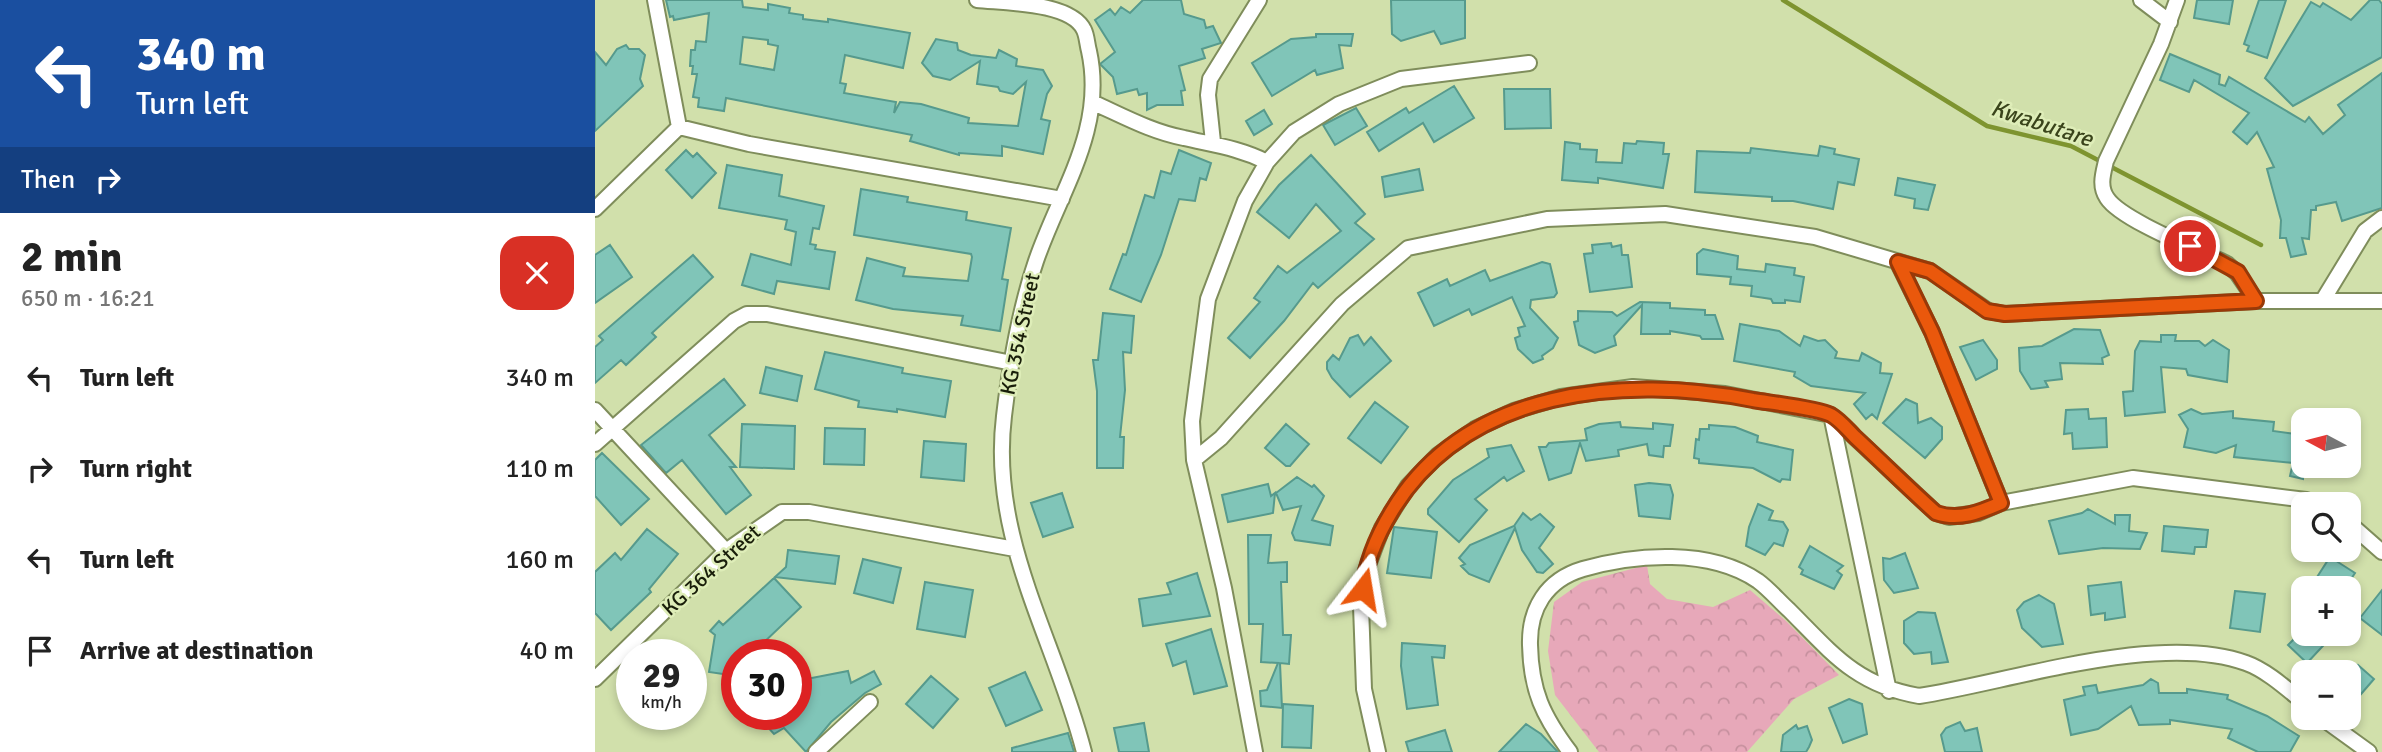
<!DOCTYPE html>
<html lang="en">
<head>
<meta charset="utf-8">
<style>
  body { margin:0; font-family:Signika,sans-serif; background:#f6f6f6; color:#222; height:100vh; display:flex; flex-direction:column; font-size:26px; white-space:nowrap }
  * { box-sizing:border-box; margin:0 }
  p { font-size:23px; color:#767676 }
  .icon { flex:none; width:38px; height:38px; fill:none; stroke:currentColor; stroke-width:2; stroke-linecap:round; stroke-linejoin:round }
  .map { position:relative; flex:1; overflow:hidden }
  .side { display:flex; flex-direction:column; background:#fff; width:595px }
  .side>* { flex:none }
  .hud { background:#1a4fa0; color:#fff; overflow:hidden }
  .needle { width:46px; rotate:277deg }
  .buttons { position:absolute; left:1696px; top:408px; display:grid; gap:14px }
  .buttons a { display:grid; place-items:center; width:70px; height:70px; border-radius:14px; background:#fff; box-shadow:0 4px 10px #0003; font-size:35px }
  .speed { position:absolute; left:21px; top:639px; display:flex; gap:14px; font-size:35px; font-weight:700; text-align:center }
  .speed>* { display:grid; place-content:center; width:91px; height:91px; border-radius:50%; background:#fff; box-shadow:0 4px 10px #0003; line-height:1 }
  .speed small { font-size:18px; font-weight:400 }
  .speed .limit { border:10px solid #d22; background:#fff; color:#111 }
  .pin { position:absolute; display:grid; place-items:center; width:60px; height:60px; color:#fff; margin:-30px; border:4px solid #fff; border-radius:50%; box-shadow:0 2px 7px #0007 }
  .me { position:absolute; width:77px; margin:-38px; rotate:14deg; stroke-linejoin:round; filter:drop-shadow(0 0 5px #0008) }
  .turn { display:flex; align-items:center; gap:24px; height:147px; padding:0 21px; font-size:32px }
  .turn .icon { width:91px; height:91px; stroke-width:2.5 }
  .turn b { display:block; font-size:49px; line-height:60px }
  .then { display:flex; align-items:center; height:66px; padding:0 21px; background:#0003; gap:14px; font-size:26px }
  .round { display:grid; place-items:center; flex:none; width:74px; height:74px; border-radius:21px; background:#f6f6f6 }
  .head { display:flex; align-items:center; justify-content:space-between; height:119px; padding:0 21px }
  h1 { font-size:42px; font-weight:800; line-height:52px }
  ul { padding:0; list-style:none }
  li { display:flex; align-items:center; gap:21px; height:91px; padding:0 21px }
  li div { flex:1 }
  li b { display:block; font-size:26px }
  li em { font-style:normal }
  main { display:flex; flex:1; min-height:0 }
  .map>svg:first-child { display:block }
  .forest { fill:url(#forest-crowns) }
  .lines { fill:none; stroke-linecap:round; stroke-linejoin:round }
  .stream { stroke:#7e942f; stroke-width:4.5 }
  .building { fill:#80c5b8; stroke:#569a8d; stroke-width:2; fill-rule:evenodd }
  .street-casing { stroke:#7f8d5b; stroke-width:18 }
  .street { stroke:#fff; stroke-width:14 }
  .route-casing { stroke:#983908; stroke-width:18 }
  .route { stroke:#ea580c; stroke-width:12 }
  .labels { text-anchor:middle; stroke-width:5; stroke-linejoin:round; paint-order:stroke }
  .street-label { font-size:21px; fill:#191e0a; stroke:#deedb8 }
  .water-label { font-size:23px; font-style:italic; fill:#3a441b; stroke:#deedb8 }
</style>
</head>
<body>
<main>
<section class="side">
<div class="hud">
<div class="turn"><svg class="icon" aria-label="left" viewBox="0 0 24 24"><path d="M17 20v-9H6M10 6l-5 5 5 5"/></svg><div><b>340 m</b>Turn left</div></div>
<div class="then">Then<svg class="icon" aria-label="right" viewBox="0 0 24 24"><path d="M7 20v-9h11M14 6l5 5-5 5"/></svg></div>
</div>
<div class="head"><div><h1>2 min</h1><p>650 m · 16:21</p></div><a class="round" style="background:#d93025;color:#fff"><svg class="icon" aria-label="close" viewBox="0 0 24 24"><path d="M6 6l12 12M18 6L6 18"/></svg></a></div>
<ul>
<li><svg class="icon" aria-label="left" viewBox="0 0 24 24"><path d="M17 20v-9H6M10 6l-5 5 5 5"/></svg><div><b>Turn left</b></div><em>340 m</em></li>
<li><svg class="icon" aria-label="right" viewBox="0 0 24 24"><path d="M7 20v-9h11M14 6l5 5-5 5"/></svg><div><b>Turn right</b></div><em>110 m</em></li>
<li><svg class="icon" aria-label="left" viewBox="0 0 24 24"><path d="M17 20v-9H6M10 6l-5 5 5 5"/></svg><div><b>Turn left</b></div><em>160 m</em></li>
<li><svg class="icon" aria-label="arrive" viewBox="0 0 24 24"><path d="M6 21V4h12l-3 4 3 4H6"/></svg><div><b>Arrive at destination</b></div><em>40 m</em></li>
</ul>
</section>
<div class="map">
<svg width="1787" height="752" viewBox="0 0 1787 752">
  <defs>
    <pattern id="forest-crowns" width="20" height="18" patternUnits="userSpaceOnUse" patternTransform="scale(1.75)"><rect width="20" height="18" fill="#e7a8b9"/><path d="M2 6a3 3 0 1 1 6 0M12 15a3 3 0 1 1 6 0" fill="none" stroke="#c6909e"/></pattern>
  </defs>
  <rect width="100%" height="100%" fill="#d1e0ab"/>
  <!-- forest -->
  <path class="forest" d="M1052 565 1055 584 1072 599 1118 607 1155 590 1191 621 1244 675 1199 699 1152 752H1004L960 695 953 651 959 602 987 582Z"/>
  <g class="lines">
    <!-- stream -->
    <path class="stream" d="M1188 0 1392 126 1476 146 1666 245"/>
  </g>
  <!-- building -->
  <path class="building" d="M71 0H147L148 7 173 10V4L195 8 194 13 208 15V19L233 22V19L315 33 308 68 250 55 245 83 251 84 249 93 301 102 299 113 305 102 326 104 374 118 373 123 423 126 431 82 418 94 405 91 403 87 382 84 385 61 355 80 338 76 327 63 341 39 362 43 363 50 376 55 401 58 404 50 422 59 421 66 448 70 457 86 452 94 446 119 455 121 448 154 407 146V156L364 153V155L315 141 317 135 131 98 129 111 103 107 104 98 98 97 102 74H97L98 66H95L96 50H100L101 41 111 42 114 13 79 20 78 16 75 17ZM148 37 173 40V44L183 46 179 70 145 64Z
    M548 0H586L589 14 609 20 611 28 618 26 626 43 607 49 610 58 584 66 590 90 586 91 588 105H562L552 110V93L544 95 542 89 522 94 518 77 505 64 520 52 500 20 515 9 520 15 526 7 535 13Z
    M796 0H870V38L846 44 839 31 806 41 797 34Z
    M1602 0H1638L1634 24 1599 18Z
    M1664 0H1691L1672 58 1652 51 1654 46 1649 44Z
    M1775 0H1784L1787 4V57L1698 106 1670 78 1716 2 1725 7 1728 3 1756 20Z
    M721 34H758L756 46 744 45 748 68 722 75 720 70 677 96 657 63 696 39 721 37Z
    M31 45 34 49H44L50 55 45 79 48 86 0 131V52L11 65 22 49Z
    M1575 54 1625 75 1624 84 1630 86 1634 77 1710 122 1714 117 1728 134 1750 115 1743 105 1787 73V208L1747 221 1741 202 1721 206V210H1716L1714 239 1707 238 1711 254 1696 257 1691 238H1685L1686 220 1672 169 1679 167 1662 132 1652 144 1638 132 1654 113 1599 80 1594 92 1565 80Z
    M859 86 879 118 839 142 828 123 784 151 772 132 811 108 814 113Z
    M909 89H955L956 128 910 129Z
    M761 108 772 126 740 145 728 125Z
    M669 110 677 124 659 135 651 121Z
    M1042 141 1069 143 1068 154H1074L1068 188 1003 178V183L967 180 970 142 985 144V149L1002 150 1001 162 1027 163 1029 143 1041 144Z
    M1225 146 1240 149 1239 154 1264 159 1259 185 1243 182 1238 209 1198 201H1177V197L1100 192 1102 151 1155 153 1156 148 1223 156Z
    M91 150 98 157 102 153 121 173 97 198 71 170Z
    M584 150 616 163 611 180 605 178 600 201 584 199 566 255 546 302 515 289 528 254 531 255 550 195 559 198 566 171 576 174Z
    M716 155 770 214 760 223 779 239 723 288 718 283 689 321 655 358 633 338 665 302 659 298 683 266 692 273 746 231 721 204 694 238 662 212 684 185Z
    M132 165 187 175 184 196 229 206 224 229 218 228 215 244 221 245 220 249 240 252 234 289 182 281 179 294 147 285 156 254 196 265 201 232 190 229 192 220 124 208Z
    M824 169 828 190 790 197 787 177Z
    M1303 178 1340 185 1333 210 1319 208 1320 199 1300 195Z
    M266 189 313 197 312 202 372 212 371 220 416 228 407 279 413 280 405 331 366 325 368 316 298 309 261 300 272 258 310 268 308 276 373 281 377 257 376 254 259 235Z
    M1016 243 1017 247 1026 245 1027 255H1033L1037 287 995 292 989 254 998 253 997 245Z
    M15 245 37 277 0 303V255Z
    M1108 249 1143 256 1142 269 1170 272 1171 264 1200 268 1199 275 1209 277 1205 302 1190 300V303H1178L1176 299 1156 296 1157 286 1135 284 1136 277 1102 274V254Z
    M98 255 118 277 57 333 61 337 31 365 26 360 0 383V347L8 340 4 336Z
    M947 262 955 264 962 293 959 297 936 300 935 308 963 338 958 348 947 356 948 359 938 363 923 349 920 338 925 336 923 328 930 326 917 297 877 315 874 309 839 326 823 293 852 279 855 286 890 270 895 281Z
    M1045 302 1075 303V308L1110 310V315H1120L1128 339H1107L1105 336 1075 331V334H1046L1047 305 1019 336 1021 345 1000 353 984 345 979 322 983 321V311L1017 312 1022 316Z
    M508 313 539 316 536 353 528 352 530 390 525 437H529L528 468H502V391L498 360H503Z
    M1145 324 1184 331 1205 346 1209 336 1223 341 1230 340 1242 352 1240 358 1264 361 1267 353 1286 363 1285 373 1297 374 1282 419 1277 414 1271 419 1259 404 1270 393 1216 386 1199 376 1200 372 1139 361Z
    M1479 329 1505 330 1514 355 1507 358 1508 364 1465 363 1467 379 1450 381 1453 387 1436 389 1425 371 1424 348 1447 346Z
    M763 335 769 345 776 337 796 361 755 397 737 378 732 369V362L738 355 744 360 755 338Z
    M1566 335H1581L1580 341H1604L1610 346 1618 340 1634 350 1632 382 1593 375 1591 369 1566 367 1570 412 1530 416 1528 392 1538 391 1540 351 1545 341 1566 342Z
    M1388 340 1402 360V369L1381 380 1365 347Z
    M230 352 308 368 307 373 356 381 350 417 302 409V412L263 407 264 401 220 389Z
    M171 367 207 376 202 401 165 393Z
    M129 379 150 405 114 435 141 467H135L156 495 131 514 87 460 71 473 46 445Z
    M1311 399 1322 404 1323 423 1336 418 1347 427V439L1330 458 1288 423Z
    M780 402 813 427 786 463 753 438Z
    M1493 409 1494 419 1511 418 1512 447 1478 449 1477 433 1469 434 1471 410Z
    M1596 409 1607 414 1638 411V418L1679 422 1678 431 1708 435V479L1695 476 1698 463 1639 457 1641 445 1621 453 1589 447 1593 429 1584 415Z
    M1025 422 1026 427 1058 429V423L1078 425 1075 446H1069L1068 457 1054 455 1052 444 1023 450 1024 456 991 461 985 443 976 473 954 480 944 447H951L954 443 992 440 990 429 1004 424Z
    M147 424 200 426 199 469 145 467Z
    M691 424 714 444 695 466H691L670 448Z
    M1114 425 1140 427 1163 436 1162 442 1198 450 1195 480 1187 479 1185 482 1158 468 1104 463V459L1099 458 1101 439 1104 440 1105 429H1114Z
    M230 428 270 429 269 465 229 464Z
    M329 441 371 444 369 481 326 477Z
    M916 445 929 471 912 481 909 477 880 499 892 510 864 542 833 514V509L858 480 894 457 892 449Z
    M7 453 54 499 26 525 0 496V460Z
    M702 477 717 487 719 485 729 496 717 520 738 526 735 545 700 540 697 533 706 506 688 510 681 493Z
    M1054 483 1075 485 1078 495 1075 519 1044 516 1040 485Z
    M673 484 676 496 680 493 678 513 633 522 627 495Z
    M467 493 478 527 448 537 436 503Z
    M1163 504 1178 511 1174 520 1188 522 1193 530 1188 546 1179 543 1170 555 1151 546 1154 527Z
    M1493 509 1520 524V515H1535L1534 531 1552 533 1545 549 1508 548 1464 554 1454 521 1487 513Z
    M928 513 936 520 945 514 959 527 944 548 958 564 948 573 942 572 927 550 920 528 894 582 874 574 866 566 870 564 864 558 875 545 919 526Z
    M1569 526 1613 530 1611 547H1600L1599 554 1567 551Z
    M799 527 842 532 836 578 792 573Z
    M52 529 83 554 54 589 56 592 16 630 0 613V572L20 553 26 560Z
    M653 535H676L673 563 692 562V582H686L688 635H696L694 664 685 663 687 708 666 706 665 691 672 690 683 663 666 662 668 624H654Z
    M1215 546 1248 566 1242 571 1247 575 1239 589 1206 574 1208 570 1204 567Z
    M193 550 244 556 240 584 180 577 191 567Z
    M1310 553 1323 588 1299 593 1289 580 1288 558 1295 559Z
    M1735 557 1760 573 1750 588H1715Z
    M268 559 306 568 298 603 259 593Z
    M602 573 615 616 548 626 544 599 576 594 572 583Z
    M179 578 206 607 166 645 163 642 153 654H142V676L114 672 120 635 115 631 124 621 128 625Z
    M330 582 378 590 370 637 322 629Z
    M1526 582 1530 617 1510 620V613L1496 615 1493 586Z
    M1787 590V635L1765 618Z
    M1640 591 1670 594 1665 632 1635 628Z
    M1444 595 1459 604 1468 644 1447 647 1427 628 1422 610 1429 602Z
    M1323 612 1340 613 1353 662 1337 664 1336 652 1319 654 1309 643V621Z
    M616 629 632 686 599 694 591 661 578 666 571 644Z
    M1704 634H1739L1712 663 1693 645Z
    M807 643 850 646 849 658 837 657 843 705 812 709 806 666Z
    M1763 665 1779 679 1754 708V676Z
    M253 671 256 683 279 671 286 684 270 693 236 722 211 752 189 728 179 734 161 714H201V681Z
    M430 672 447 710 411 726 394 688Z
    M336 676 363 699 338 728 311 704Z
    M1556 679 1563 683 1564 693H1592V689L1633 695 1632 699 1672 716 1704 736 1695 752H1663L1633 738 1637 729 1575 720V724L1544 725 1536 706 1503 729 1476 735 1469 700 1490 695 1488 687 1501 685 1503 693 1548 685Z
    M1254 699 1267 704 1272 734 1248 743 1234 708Z
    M688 704 718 706 716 748 687 747Z
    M1365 722 1370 731 1382 728 1387 752H1350L1346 735 1351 728Z
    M549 723 554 752H524L519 728Z
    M931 724 946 734 963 752H904Z
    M1201 725 1203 729 1212 726 1217 740 1214 747 1211 752H1186L1188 735Z
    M850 730 857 752H814L811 742Z
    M473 733 479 752H417V748Z"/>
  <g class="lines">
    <!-- street casing -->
    <g class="street-casing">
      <path id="street" d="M382 0C409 3 476 2 489 30 492 36 492 44 494 51 511 129 465 191 441 261 424 311 415 365 409 416 394 539 460 638 489 752
        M1546 0 1575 22
        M1582 0 1566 44 1511 161C1508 174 1504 186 1512 198 1526 220 1606 251 1632 264L1642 273 1661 301
        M499 103C528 116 557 132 589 138 619 145 644 148 672 162
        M84 127 154 144 467 199
        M618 142 613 95 615 79 664 0
        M0 209 84 127 60 0
        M1303 263 1337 332 1406 503
        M1728 300 1770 231 1787 218
        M0 410 131 551
        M1236 415 1294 691
        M0 444 139 321 152 314H172L417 363
        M599 460 626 438 747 304 813 248 952 219 1070 214 1220 237 1335 271 1393 311 1410 314 1661 301H1787
        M1754 523 1787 552
        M0 679 131 551 187 512H214L420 549
        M1727 718 1774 752
        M221 752 275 702
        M660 752 629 588 599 460 597 421 613 299 650 201 672 162 699 132 744 104 806 79 934 63
        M783 752 769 689 766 606 770 573 787 528 813 486 843 455 880 429 919 411 966 397 1038 387 1130 394 1236 415 1341 513 1354 517 1383 513 1406 503 1538 478 1711 500 1722 504
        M975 752C948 716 936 691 935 645 934 609 951 580 988 569 1040 554 1115 548 1163 581 1174 589 1184 601 1194 610 1237 653 1261 685 1324 696 1415 682 1564 631 1651 663 1671 670 1692 689 1708 702"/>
    </g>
    <!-- street -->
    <use href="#street" class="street"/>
  </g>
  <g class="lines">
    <!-- route casing -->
    <g class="route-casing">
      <path id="route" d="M768 589C771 562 783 534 797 511 871 388 1030 375 1158 400 1176 403 1222 408 1236 415 1245 420 1253 430 1260 437 1287 462 1313 488 1341 513 1364 521 1385 512 1406 503L1337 332 1303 262 1335 271 1392 311 1410 314 1661 301 1643 272 1595 246"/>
    </g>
    <!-- route -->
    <use href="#route" class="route"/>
  </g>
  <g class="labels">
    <!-- street labels -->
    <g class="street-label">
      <text transform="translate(425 334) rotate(-78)" y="7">KG 354 Street</text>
      <text transform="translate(116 570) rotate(-42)" y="7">KG 364 Street</text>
    </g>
    <!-- water labels -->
    <g class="water-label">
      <text transform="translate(1447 123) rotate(18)" y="8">Kwabutare</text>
    </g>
  </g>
</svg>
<div class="buttons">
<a><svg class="needle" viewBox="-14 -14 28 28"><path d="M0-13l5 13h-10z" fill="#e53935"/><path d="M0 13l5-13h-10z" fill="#767676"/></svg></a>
<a><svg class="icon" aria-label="search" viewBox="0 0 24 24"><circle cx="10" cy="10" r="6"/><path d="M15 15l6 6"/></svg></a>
<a>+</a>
<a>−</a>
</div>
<div class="speed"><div>29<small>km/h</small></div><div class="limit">30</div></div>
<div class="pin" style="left:1595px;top:246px;background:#d93025"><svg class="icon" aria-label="arrive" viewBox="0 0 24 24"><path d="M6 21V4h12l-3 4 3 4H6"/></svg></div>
<svg class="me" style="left:768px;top:589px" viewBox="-20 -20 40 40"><path d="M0-17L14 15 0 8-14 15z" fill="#ea580c" stroke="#fff" stroke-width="4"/></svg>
</div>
</main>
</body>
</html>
